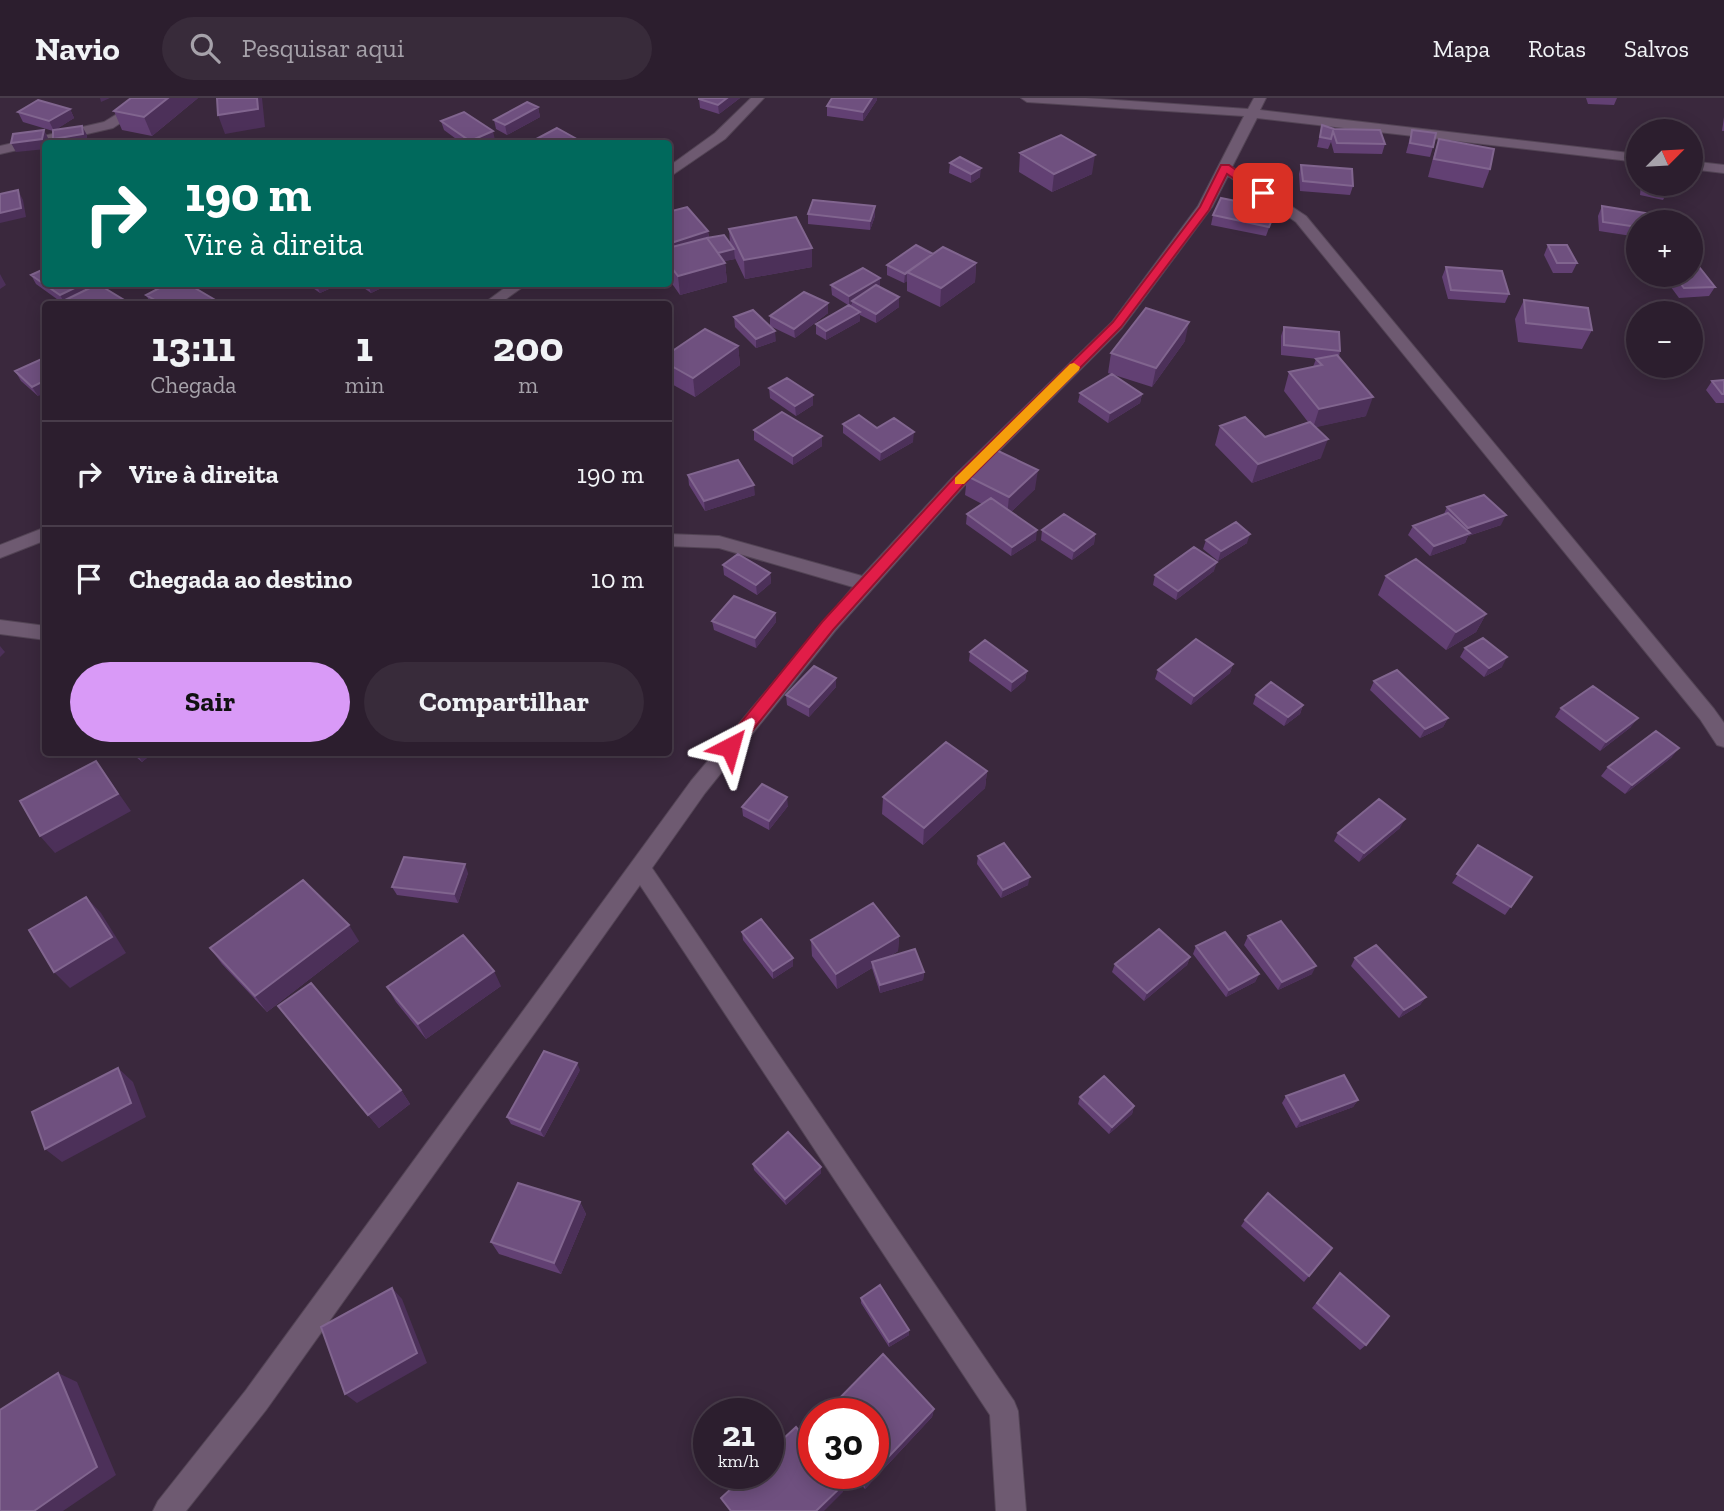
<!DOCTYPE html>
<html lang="pt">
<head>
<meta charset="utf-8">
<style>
  body { margin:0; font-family:"Zilla Slab",serif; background:#382b3a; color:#f1f3f6; height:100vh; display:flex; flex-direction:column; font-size:26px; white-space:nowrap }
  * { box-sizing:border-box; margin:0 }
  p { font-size:23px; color:#a6a2aa }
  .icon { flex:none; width:38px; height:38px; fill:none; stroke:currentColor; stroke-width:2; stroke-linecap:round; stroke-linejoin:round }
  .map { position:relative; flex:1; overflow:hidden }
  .sheet { position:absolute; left:42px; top:203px; width:630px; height:455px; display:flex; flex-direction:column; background:#2c1e2e; border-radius:7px; box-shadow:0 4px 18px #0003,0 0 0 2px #483c4a }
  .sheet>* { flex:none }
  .guide { position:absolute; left:42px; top:42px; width:630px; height:147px; border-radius:7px; box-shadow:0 4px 18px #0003,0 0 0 2px #483c4a; background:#00695c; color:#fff; overflow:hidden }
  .needle { width:46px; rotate:66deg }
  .tools { position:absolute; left:1626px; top:21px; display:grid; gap:14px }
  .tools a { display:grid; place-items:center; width:77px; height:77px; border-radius:50%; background:#2c1e2e; box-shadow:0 4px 18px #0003,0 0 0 2px #483c4a; font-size:35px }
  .speed { position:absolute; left:693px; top:1300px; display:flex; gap:14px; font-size:35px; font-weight:700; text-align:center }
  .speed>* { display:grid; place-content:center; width:91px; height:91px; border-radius:50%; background:#2c1e2e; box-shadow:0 4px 18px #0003,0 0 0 2px #483c4a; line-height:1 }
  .speed small { font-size:18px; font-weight:400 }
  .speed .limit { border:10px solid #d22; background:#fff; color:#111 }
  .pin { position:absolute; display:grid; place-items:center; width:60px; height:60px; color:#fff; margin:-30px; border-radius:14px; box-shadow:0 4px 10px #0006 }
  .me { position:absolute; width:77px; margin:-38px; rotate:39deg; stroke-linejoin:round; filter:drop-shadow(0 0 5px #0008) }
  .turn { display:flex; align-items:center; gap:24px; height:147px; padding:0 28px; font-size:32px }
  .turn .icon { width:91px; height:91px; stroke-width:2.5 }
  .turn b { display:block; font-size:49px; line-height:60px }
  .eta { display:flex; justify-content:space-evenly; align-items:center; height:119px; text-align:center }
  .eta b { font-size:42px; font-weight:700; line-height:49px }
  .cta { display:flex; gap:14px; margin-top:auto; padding:14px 28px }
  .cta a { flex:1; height:80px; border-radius:42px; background:#d99af7; color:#111; font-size:28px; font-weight:700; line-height:80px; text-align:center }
  .cta a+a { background:#382b3a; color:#f1f3f6 }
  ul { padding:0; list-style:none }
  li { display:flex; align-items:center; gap:21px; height:105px; padding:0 28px; border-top:2px solid #483c4a }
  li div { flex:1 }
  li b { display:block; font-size:26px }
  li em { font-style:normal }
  header { display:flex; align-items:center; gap:42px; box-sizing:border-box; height:98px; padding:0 35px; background:#2c1e2e; border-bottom:2px solid #483c4a }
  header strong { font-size:33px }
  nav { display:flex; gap:38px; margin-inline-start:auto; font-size:24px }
  .search { width:490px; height:63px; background:#382b3a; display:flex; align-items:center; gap:18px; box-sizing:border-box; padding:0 24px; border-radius:38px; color:#a6a2aa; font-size:26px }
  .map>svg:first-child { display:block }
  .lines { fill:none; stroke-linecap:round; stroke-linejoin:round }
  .street-casing { stroke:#534455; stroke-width:2 }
  .street { fill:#6e5a71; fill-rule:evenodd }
  .wall { fill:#624073 }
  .shaded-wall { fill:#4c3059 }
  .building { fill:#6f507f; stroke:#81658f; stroke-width:2 }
  .route { fill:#e11d48; stroke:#92132f; stroke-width:2 }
  .slow { fill:#f59e0b }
</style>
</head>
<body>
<header>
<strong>Navio</strong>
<div class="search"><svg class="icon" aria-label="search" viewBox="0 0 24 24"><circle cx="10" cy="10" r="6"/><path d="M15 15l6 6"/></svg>Pesquisar aqui</div>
<nav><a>Mapa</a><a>Rotas</a><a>Salvos</a></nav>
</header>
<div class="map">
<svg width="1724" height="1413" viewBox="0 0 1724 1413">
  <rect width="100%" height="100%" fill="#3a283d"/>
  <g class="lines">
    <!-- street casing -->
    <g class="street-casing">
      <path id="street" d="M143 0H158L113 30 0 56V48L104 24Z
        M751 0H764L725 41 668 80V69L715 35Z
        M1021 0H1086L1248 11 1254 0H1266L1260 12 1638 56V64L1257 20 1232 69 1306 118 1714 611 1724 625V649L1717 647 1700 621 1296 124 1228 78 1212 109 1122 230 964 388 835 533 705 695 652 770 1014 1303 1018 1313 1026 1413H996L990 1317 640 787 266 1312 186 1413H153L158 1403 246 1292 691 683 853 489 719 450 668 448V436L719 438 862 478 952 380 1112 224 1198 108 1244 18 1027 4Z
        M1690 63 1724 67V75L1690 71Z
        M510 186H527L499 206H483Z
        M46 429V442L0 460V447Z
        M0 522 46 528V542L0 536Z"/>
    </g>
    <!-- street -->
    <use href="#street" class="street"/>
  </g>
  <!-- wall -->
  <path class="wall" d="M198 0 152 38 122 32 114 13Z
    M740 0 719 16 700 10 699 1Z
    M1586 0H1617L1614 7 1588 6Z
    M877 2 863 23 827 18V8Z
    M538 9 540 19 507 37 496 31 494 22Z
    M70 11 74 20 55 32 87 37V45L55 46 53 41V33L23 24 18 14Z
    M1724 19V33H1722Z
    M441 23 495 42 488 46H463L444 32Z
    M1322 27 1385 46 1382 56 1334 55 1331 44 1328 51 1317 49Z
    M1412 32 1433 49 1430 59 1406 55Z
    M1439 41 1490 71 1483 90 1428 79 1433 60Z
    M1020 55 1092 76 1052 94 1019 74Z
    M950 65 980 79 971 85 949 75Z
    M1301 67 1353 88 1350 97 1300 93 1299 76Z
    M1641 86H1669L1668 92 1663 102 1640 97Z
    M875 108V118L870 132 808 126V116Z
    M1602 108 1638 124V139L1599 133 1598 118Z
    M1276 111 1266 138 1211 127 1213 117Z
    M668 114 708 133 709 140 730 146 729 131 812 150V169L745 181 734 158 735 161 724 163 725 165 727 184 680 197 668 180V150H672L668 146Z
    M1548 147 1577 165 1572 175H1553L1544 157Z
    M933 156 976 165 975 184 940 209 907 193V183L904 185 887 177V167Z
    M1446 169 1509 196 1505 205 1448 201 1442 179Z
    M31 177 81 187 84 192 61 204 36 186Z
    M1662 177H1690L1715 189 1709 198 1679 200Z
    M307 186H340L320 195Z
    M358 186H390L371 195Z
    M831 187 880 189 899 209 876 225 860 217V223L826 242 816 236V226L848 207 832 197Z
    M146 197 222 206H151Z
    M1524 202 1592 232 1582 251 1518 244 1515 221Z
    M828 205V215L795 240 770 228V218Z
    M734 219 776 243 756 250 735 229Z
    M1284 229 1340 253 1339 259 1366 318 1315 329 1321 360 1252 385 1215 347 1220 328 1265 339 1308 324 1284 293 1289 274 1313 269 1316 261H1318L1281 257V238Z
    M1185 243 1152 289 1108 275 1111 255Z
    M738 248 740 267 695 299 668 284V256Z
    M46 259 38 298 21 283 15 273Z
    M1724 282V305H1716L1706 292 1712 283Z
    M769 290 813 297V307L796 318 770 300Z
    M1080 295 1142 296 1140 305 1108 325 1078 304Z
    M843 326 877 330 913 344 880 363 843 335Z
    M754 332 822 348 793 367 754 342Z
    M688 377 755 397 705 413 689 387Z
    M967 378 1035 391 1011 414 1036 442 1011 458 966 426 967 416 982 406 965 397Z
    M1447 409 1501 427 1468 438 1465 445 1430 458 1408 437 1413 428 1444 416Z
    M1042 432 1095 436 1094 446 1072 462 1041 442Z
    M1206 442 1247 445 1218 463 1203 451Z
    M723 467 770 475 771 485 757 497 724 477Z
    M1214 473 1176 502 1153 487 1155 477Z
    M1386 478 1486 516 1476 534 1446 552 1378 497Z
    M775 515 776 524 756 550 714 532 712 523Z
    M1465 550 1502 569 1484 579 1460 559Z
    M970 554 1027 573 1025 582 1011 594 969 563Z
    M1233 566 1230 575 1191 607 1155 581 1158 572Z
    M836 580V589L809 619 787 607 786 597Z
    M1374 583 1448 620 1443 629 1420 640 1370 592Z
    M1256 597 1303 607 1300 616 1284 628 1253 606Z
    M1561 610 1631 629 1600 653 1555 619Z
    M130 654H154L142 664Z
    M1672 659 1625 696 1601 678 1608 669Z
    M987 673 985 690 923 747 882 716 883 699Z
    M788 708 769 732 743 718 742 709Z
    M1400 730 1359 764 1334 743 1338 735Z
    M1478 747 1532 779 1505 817 1452 785Z
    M978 758 1028 787 1001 800 977 766Z
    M468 775 458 805 397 797 392 789Z
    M742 834 793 860V868L773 881 743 842Z
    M899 838 898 853 889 859 924 874 923 882 880 895 872 870 837 891 812 858 811 842Z
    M1248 838 1312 876 1278 892 1244 847Z
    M359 843 267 914 222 866 210 850Z
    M1196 848 1259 876 1255 884 1226 899 1193 856Z
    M1190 859 1187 867 1144 903 1112 874 1115 866Z
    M1355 860 1426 899 1420 907 1399 920 1351 868Z
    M501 888 426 941 396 904 387 889Z
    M278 908 401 992 410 1006 379 1030Z
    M580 972 544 1039 511 1026 507 1019Z
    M1286 998 1358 1002 1353 1009 1296 1030 1282 1005Z
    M1080 999 1134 1008 1132 1016 1109 1036 1078 1006Z
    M753 1066 821 1069V1075L786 1107 754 1072Z
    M580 1104 586 1116 561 1176 499 1156 491 1144Z
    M1245 1122 1332 1150 1304 1184 1241 1128Z
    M1340 1175 1366 1247 1360 1252 1312 1210Z
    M861 1200 909 1232V1237L889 1249 861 1205Z
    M934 1311 932 1319 865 1391 852 1376H873Z"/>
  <!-- shaded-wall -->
  <path class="shaded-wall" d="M100 0H110L101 4Z
    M168 0H198L152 38 144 19Z
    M257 0H262L265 29 225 36 218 17Z
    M727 0H740L719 16 718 7Z
    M872 0H877V2L863 23V14Z
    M538 9 540 19 507 37 505 27Z
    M70 11 74 20 54 33 49 23Z
    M82 28 87 37V45L55 46 53 41Z
    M44 32 49 42 48 46H46V51L16 54 11 45Z
    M493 33 495 42 488 46H471L470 43Z
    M1095 57 1092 76 1052 94 1054 76Z
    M981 70 980 79 971 85V76Z
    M18 92 23 102 26 119 0 125V115Z
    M875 108V118L870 132V123Z
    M708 133 709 142 675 153 674 144Z
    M812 150V169L745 181 744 162Z
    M734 151 735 161 716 165 715 156Z
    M725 165 727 184 680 197 678 178Z
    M976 165 975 184 940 209 941 190Z
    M907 174V183L904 185 905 176Z
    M0 176 6 187 0 191Z
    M880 180V190L852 203V206L849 208V198Z
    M270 186H285L272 191Z
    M316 186H340L320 195Z
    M368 186H390L371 195Z
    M81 187 86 196 65 206 60 197Z
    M899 199V209L876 225V216Z
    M124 202 126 206H116Z
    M828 205V215L795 240 794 231Z
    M860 214V223L826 242V233Z
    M1189 224 1185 243 1152 289 1156 270Z
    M775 233 776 243 756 250V241Z
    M738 248 740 267 695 299 693 280Z
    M46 282V295L38 298 32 289Z
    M1142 296 1140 305 1108 325 1110 315Z
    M813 297V307L796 318 795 308Z
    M1373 299 1366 318 1313 330 1319 311Z
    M914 334 913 344 880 363 881 354Z
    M822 338V348L793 367V358Z
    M1328 341 1321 360 1252 385 1258 366Z
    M1038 372 1035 391 1007 418 1009 399Z
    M754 387 755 397 705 413 704 403Z
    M1506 417 1501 427 1468 438 1465 445 1430 458 1434 448 1465 437 1468 430Z
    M1037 432 1036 442 1011 458 1012 449Z
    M1095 436 1094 446 1072 462 1074 453Z
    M1250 436 1247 445 1218 463 1221 453Z
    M1217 464 1214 473 1176 502 1178 493Z
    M770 475 771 485 757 497 756 487Z
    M775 515 776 524 756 550 755 540Z
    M1486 516 1476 534 1446 552 1456 534Z
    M0 548 5 554 0 559Z
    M1507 559 1502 569 1484 579 1489 570Z
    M1233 566 1230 575 1191 607 1194 598Z
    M1027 573 1025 582 1011 594 1012 584Z
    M836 580V589L809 619V609Z
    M1303 607 1300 616 1284 628 1288 619Z
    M1448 620 1443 629 1420 640 1425 631Z
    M1638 620 1631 629 1600 653 1606 644Z
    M1679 650 1672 659 1625 696 1632 687Z
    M136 654H154L142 664Z
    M317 654H326L319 659Z
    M96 663 131 713 55 755 40 738Z
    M987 673 985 690 923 747 924 730Z
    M787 699 788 708 769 732V723Z
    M1405 721 1400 730 1359 764 1364 755Z
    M465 766 468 775 458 805 454 796Z
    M1030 779 1028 787 1001 800 1003 792Z
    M86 799 101 815 126 855 70 890 54 874Z
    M349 827 359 843 267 914 255 898Z
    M899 838 898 853 873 869 872 864V870L837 891 836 876Z
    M1190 859 1187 867 1144 903 1147 895Z
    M793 860V868L773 881V873Z
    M1316 868 1312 876 1278 892 1282 884Z
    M494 873 501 888 426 941 418 926Z
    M924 874 923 882 880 895V887Z
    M1259 876 1255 884 1226 899 1229 892Z
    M1426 899 1420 907 1399 920 1404 912Z
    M577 965 580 972 544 1039 540 1032Z
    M118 970 133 984 146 1019 62 1064 45 1051Z
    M401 992 410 1006 379 1030 368 1017Z
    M1358 1002 1353 1009 1296 1030 1301 1023Z
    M1134 1008 1132 1016 1109 1036 1112 1029Z
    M821 1069V1075L786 1107 785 1101Z
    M580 1104 586 1116 561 1176 554 1165Z
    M392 1190 402 1201 427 1265 357 1305 345 1296Z
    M909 1232V1237L889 1249V1244Z
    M58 1275 77 1284 116 1377 63 1413H34Z
    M934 1311 932 1319 865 1391V1384Z
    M843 1387V1394L824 1413H816Z"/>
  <!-- building -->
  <path class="building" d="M131 0H168L144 19 114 13Z
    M217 0H257L258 11 218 17Z
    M699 0H727L718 7 699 1Z
    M832 0H872L863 14 827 8Z
    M38 2 70 11 49 23 18 14Z
    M527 4 538 9 505 27 494 22Z
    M464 14 493 33 470 43 441 23Z
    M1322 27 1334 31 1380 32 1385 46 1337 45 1333 33 1331 41 1320 39Z
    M82 28 83 36 53 41V32Z
    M557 30 584 45 527 46Z
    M44 32 42 41 11 45 13 36Z
    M1412 32 1436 35 1433 49 1410 45Z
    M1061 37 1095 57 1054 76 1020 55Z
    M1439 41 1494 51 1490 71 1434 61Z
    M960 59 981 70 971 76 950 65Z
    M1301 67 1352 71 1353 88 1303 83Z
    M1645 86H1669L1668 92 1645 88Z
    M18 92 21 110 0 115V96Z
    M1221 100 1276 111 1269 129 1213 117Z
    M813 102 875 108 870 123 808 116Z
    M1602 108 1646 115 1647 124H1638V129L1603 124Z
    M687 109 708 133 674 144 668 138V114Z
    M796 119 812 150 744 162 729 131Z
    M724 137 734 151 718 155 707 140Z
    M707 140 725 165 678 178 668 165V150Z
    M916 147 933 156 905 176 887 167Z
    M1548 147H1567L1577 165H1557Z
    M943 149 976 165 941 190 907 174Z
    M1690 160H1692L1715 189 1684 190 1674 177H1690Z
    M1446 169 1502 173 1509 196 1451 192Z
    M46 170V186H80L81 187 60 197 31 177Z
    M863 170 880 180 849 198 831 187Z
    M98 186 124 202 116 206H57Z
    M167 186H188L222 206H162L146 197Z
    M876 187 899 199 876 216 852 203Z
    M804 194 828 205 794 231 770 218Z
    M1524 202 1588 210 1592 232 1526 225Z
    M849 207 860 214 826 233 816 226Z
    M1146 210 1189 224 1156 270 1111 255Z
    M753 212 775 233 756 241 734 219Z
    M1284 229 1339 234 1340 253 1284 247Z
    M705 231 738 248 693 280 668 266V256Z
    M1337 257 1373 299 1319 311 1289 274 1322 267 1316 261Z
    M46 259V282L32 289 15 273Z
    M1112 276 1142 296 1110 315 1080 295Z
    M787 280 813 297 795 308 769 290Z
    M1724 282V296H1722L1712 283Z
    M782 314 822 338 793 358 754 332Z
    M859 317 877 330 894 320 914 334 881 354 843 326Z
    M1245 319 1265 339 1310 324 1328 341 1258 366 1220 328Z
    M996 352 1038 372 1009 399 967 378Z
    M738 362 754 387 704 403 688 377Z
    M1484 397 1506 417 1468 430 1447 409Z
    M991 400 1037 432 1012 449 967 416Z
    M1448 415 1470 435 1434 448 1413 428Z
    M1064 416 1095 436 1074 453 1042 432Z
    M1236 424 1250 436 1221 453 1206 442Z
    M1194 449 1217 464 1178 493 1155 477Z
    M738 456 770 475 756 487 723 467Z
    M1416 461 1486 516 1456 534 1386 478Z
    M734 498 775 515 755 540 712 523Z
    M1483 540 1507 559 1489 570 1465 550Z
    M1196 541 1233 566 1194 598 1158 572Z
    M985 542 1027 573 1012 584 970 554Z
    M814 568 836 580 809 609 786 597Z
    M1397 572 1448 620 1425 631 1374 583Z
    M1271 584 1303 607 1288 619 1256 597Z
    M1593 588 1638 620 1606 644 1561 610Z
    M1656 633 1679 650 1632 687 1608 669Z
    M946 644 987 673 924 730 883 699Z
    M96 663 118 696 40 738 20 703Z
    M762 686 787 699 769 723 742 709Z
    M1379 701 1405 721 1364 755 1338 735Z
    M1004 745 1030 779 1003 792 978 758Z
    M1478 747 1532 779 1511 809 1457 776Z
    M404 759 465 766 454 796 392 789Z
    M303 782 349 827 255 898 210 850Z
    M86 799 112 839 54 874 29 832Z
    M873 805 899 838 836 876 811 842Z
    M761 821 793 860 773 873 742 834Z
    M1281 823 1316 868 1282 884 1248 838Z
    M1159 831 1190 859 1147 895 1115 866Z
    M1225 834 1259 876 1229 892 1196 848Z
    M463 837 494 873 418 926 387 889Z
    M1376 847 1426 899 1404 912 1355 860Z
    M915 851 924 874 880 887 872 864Z
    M311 885 401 992 368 1017 278 908Z
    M544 953 577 965 540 1032 507 1019Z
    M118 970 131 1005 45 1051 32 1014Z
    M1344 977 1358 1002 1301 1023 1286 998Z
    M1104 978 1134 1008 1112 1029 1080 999Z
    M788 1034 821 1069 785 1101 753 1066Z
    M518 1085 580 1104 554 1165 491 1144Z
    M1268 1095 1332 1150 1309 1178 1245 1122Z
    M1340 1175 1389 1218 1366 1247 1317 1205Z
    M880 1187 909 1232 889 1244 861 1200Z
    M392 1190 417 1255 345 1296 321 1229Z
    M883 1256 934 1311 873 1375V1316H824Z
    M58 1275 97 1369 34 1413H0V1312Z
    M796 1329 814 1351V1376H833L843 1387 816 1413H731L721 1400 747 1376H768V1355Z
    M858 1376H873L865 1384Z"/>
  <!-- route -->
  <path class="route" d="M1221 67H1229L1268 95 1259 98 1227 76 1209 112 1121 229 963 387 833 532 736 653H725L723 649 725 644 822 524 953 381 1113 224 1200 109Z"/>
  <!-- slow -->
  <path class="slow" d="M1074 265 1080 269 1079 272 964 386H955V380L1070 266Z"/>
</svg>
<div class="tools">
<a><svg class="needle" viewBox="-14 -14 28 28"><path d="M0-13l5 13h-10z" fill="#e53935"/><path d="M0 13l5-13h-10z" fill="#a6a2aa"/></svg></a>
<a>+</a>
<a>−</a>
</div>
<div class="speed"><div>21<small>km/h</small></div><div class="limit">30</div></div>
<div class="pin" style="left:1263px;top:95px;background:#d93025"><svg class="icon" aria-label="arrive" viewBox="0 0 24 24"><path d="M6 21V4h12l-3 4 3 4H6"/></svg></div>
<svg class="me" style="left:730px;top:649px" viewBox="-20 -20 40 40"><path d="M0-17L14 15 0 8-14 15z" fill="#e11d48" stroke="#fff" stroke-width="4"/></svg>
<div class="guide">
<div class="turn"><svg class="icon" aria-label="right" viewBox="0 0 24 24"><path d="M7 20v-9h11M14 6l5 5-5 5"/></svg><div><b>190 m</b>Vire à direita</div></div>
</div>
<section class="sheet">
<div class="eta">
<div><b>13:11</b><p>Chegada</p></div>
<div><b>1</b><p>min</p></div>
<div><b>200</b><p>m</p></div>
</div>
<ul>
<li><svg class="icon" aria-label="right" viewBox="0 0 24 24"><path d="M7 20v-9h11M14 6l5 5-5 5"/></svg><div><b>Vire à direita</b></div><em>190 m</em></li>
<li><svg class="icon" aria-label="arrive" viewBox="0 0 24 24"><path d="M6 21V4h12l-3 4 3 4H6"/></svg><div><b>Chegada ao destino</b></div><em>10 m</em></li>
</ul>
<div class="cta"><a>Sair</a><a>Compartilhar</a></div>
</section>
</div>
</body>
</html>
